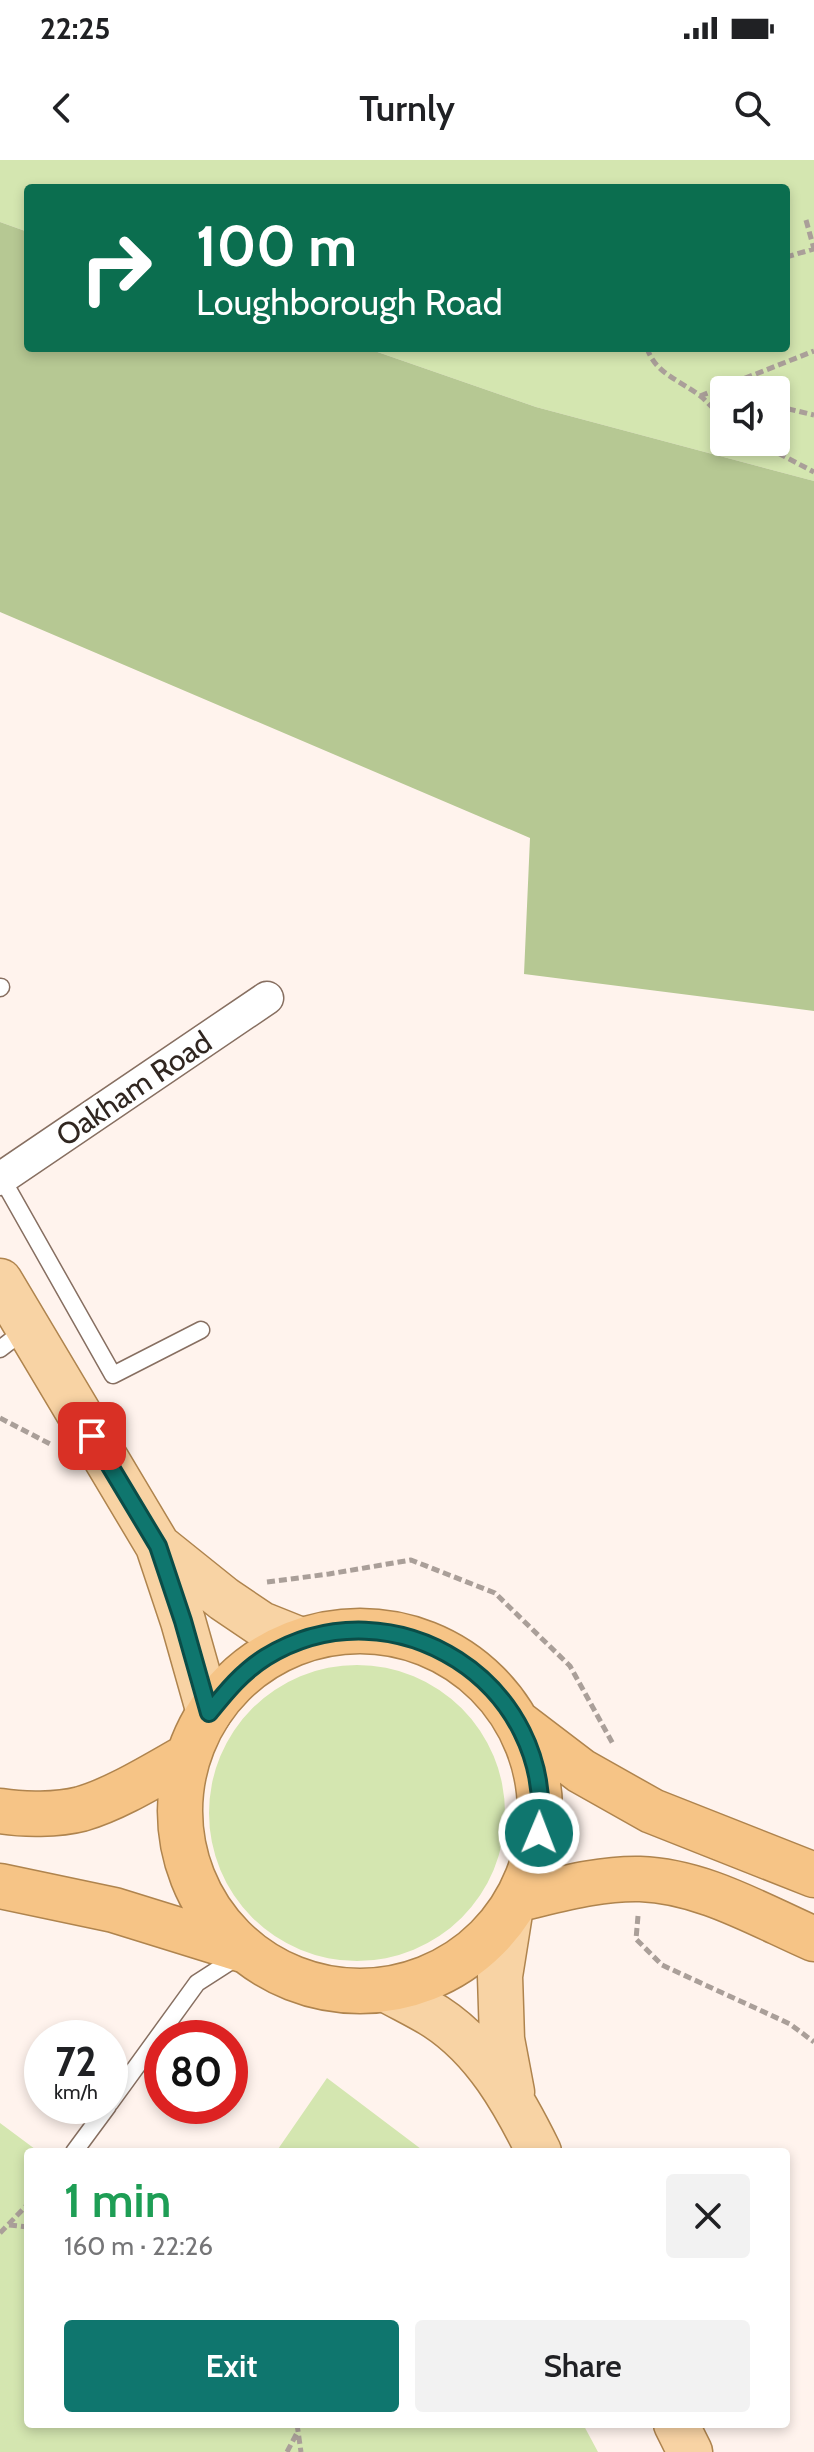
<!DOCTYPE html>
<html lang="en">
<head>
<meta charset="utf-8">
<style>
  body { margin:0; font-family:Cabin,sans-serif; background:#f2f2f2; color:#202124; height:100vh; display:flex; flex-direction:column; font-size:30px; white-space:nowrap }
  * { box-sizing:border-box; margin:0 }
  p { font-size:26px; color:#757577 }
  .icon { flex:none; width:44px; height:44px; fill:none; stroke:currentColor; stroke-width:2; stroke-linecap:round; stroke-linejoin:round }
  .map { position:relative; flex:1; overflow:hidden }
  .drawer { position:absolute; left:24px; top:1988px; width:766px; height:280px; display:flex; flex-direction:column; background:#fff; border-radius:8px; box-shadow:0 4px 12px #0003 }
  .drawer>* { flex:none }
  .hud { position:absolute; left:24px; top:24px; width:766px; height:168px; border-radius:8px; box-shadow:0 4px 12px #0003; background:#0b6e4f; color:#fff; overflow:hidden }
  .buttons { position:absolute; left:710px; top:216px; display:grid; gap:16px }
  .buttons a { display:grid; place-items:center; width:80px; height:80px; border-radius:8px; background:#fff; box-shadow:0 4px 12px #0003; font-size:40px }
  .speed { position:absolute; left:24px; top:1860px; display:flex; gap:16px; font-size:40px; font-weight:700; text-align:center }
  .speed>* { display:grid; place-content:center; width:104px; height:104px; border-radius:50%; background:#fff; box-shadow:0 4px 12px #0003; line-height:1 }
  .speed small { font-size:20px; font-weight:400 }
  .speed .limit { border:12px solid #d22; background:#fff; color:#111 }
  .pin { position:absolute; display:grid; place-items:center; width:68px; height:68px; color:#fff; margin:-34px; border-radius:16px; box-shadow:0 4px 12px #0006 }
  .me { position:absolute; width:88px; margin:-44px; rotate:1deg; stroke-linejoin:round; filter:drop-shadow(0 0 6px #0008) }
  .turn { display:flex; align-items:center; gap:28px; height:168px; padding:0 40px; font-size:36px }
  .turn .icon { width:104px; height:104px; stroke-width:2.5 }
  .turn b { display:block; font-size:56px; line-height:68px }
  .round { display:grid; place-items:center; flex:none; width:84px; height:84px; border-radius:8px; background:#f2f2f2 }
  .summary { display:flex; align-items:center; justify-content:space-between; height:136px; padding:0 40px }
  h1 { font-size:48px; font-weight:600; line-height:60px; color:#1e9e55 }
  .button { display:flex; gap:16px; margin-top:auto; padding:16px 40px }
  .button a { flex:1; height:92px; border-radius:8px; background:#0f766e; color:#fff; font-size:32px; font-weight:600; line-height:92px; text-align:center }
  .button a+a { background:#f2f2f2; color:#202124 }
  .status { display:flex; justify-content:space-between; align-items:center; height:56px; padding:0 40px; background:#fff; direction:ltr }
  .status svg { height:22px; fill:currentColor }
  header { display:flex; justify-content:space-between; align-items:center; height:104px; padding:0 40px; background:#fff; font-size:36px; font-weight:600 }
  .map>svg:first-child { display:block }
  .green { fill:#d4e6b0; fill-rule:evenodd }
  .forest { fill:#b6c893 }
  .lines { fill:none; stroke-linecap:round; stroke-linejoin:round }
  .service-casing { stroke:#876f61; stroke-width:19 }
  .minor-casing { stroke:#876f61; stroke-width:35 }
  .primary-casing { stroke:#af844e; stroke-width:47 }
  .trunk-casing { stroke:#af844e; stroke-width:47 }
  .path { stroke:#aa9f99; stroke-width:5; stroke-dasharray:8 4; stroke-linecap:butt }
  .service { stroke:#fff; stroke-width:16 }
  .minor { stroke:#fff; stroke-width:32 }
  .primary { stroke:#f8d3a4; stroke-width:44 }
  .trunk { stroke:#f6c486; stroke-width:44 }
  .route-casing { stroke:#0a4d48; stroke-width:20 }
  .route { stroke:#0f766e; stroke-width:14 }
  .labels { text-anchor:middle; stroke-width:8; stroke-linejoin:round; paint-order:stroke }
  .street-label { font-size:30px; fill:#302620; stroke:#fff }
</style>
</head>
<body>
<div class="status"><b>22:25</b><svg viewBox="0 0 49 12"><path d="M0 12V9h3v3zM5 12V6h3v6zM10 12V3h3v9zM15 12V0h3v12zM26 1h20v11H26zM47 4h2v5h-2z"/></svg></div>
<header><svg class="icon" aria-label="back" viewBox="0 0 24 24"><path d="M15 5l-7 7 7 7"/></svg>Turnly<svg class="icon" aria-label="search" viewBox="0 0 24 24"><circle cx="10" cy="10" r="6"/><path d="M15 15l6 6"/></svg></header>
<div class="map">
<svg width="814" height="2292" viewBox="0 0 814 2292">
  <rect width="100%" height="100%" fill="#fff3ed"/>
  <!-- green -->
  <path class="green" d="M0 0H814V321L536 247 366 188H786V28H28V72L0 62ZM724 230H776V282H724Z
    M209 1653a148 148 0 1 1 296 0a148 148 0 1 1-296 0Z
    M327 1918 421 1989 423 1992H276Z
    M0 1963 39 1992H28V2264H583L598 2292H0Z"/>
  <!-- forest -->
  <path class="forest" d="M0 62 28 72V188H366L536 247 814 321V851L524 814 530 678 0 452Z"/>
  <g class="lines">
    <!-- service casing -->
    <g class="service-casing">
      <path id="service" d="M0 828 1 827
        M0 1015 113 1215 201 1170
        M0 1189 26 1169
        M110 1943 197 1823 239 1796
        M74 1992 108 1946"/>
    </g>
    <!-- minor casing -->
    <g class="minor-casing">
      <path id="minor" d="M0 1019 267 838"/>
    </g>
    <!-- primary casing -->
    <g class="primary-casing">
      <path id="primary" d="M0 1121 158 1386 183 1461 209 1553
        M158 1386 224 1439 261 1464 301 1480
        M510 1753 500 1816 502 1879 512 1932
        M387 1830C403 1839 420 1847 436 1857 485 1889 514 1941 539 1992
        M676 2264 690 2292"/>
    </g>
    <!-- trunk casing -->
    <g class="trunk-casing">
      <path id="trunk" d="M180 1651a180 180 0 1 1 360 0a180 180 0 1 1-360 0Z
        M518 1563 581 1611 652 1651 814 1715
        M0 1651C23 1655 58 1655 81 1649 116 1639 156 1614 188 1596
        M0 1726 114 1750 243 1790
        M519 1739C558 1730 599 1718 640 1719 702 1721 759 1755 814 1779"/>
    </g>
    <!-- path -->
    <path class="path" d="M806 60 814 89
      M786 97 814 89
      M647 188C655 213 679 220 699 235 710 243 709 248 724 254
      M700 236 814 191
      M776 246 814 255
      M757 282 814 312
      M0 1258 52 1285
      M267 1422 329 1414 411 1400 495 1433 570 1506 613 1584
      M638 1756 636 1779 662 1805 790 1864 814 1882
      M9 2065 28 2067
      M0 2073 28 2044
      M297 2264 301 2292
      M287 2292 298 2271"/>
    <!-- service -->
    <use href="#service" class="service"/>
    <!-- minor -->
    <use href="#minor" class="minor"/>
    <!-- primary -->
    <use href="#primary" class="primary"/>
    <!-- trunk -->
    <use href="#trunk" class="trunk"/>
  </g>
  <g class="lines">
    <!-- route casing -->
    <g class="route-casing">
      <path id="route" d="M92 1276 158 1386 183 1461 209 1553C226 1532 242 1512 266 1497 394 1419 557 1524 539 1673"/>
    </g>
    <!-- route -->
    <use href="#route" class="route"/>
  </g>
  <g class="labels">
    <!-- street labels -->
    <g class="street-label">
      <text transform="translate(134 929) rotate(-34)" y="10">Oakham Road</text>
    </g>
  </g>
</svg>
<div class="buttons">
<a><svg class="icon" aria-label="sound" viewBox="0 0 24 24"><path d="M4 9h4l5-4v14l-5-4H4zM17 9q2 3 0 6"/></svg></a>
</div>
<div class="speed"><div>72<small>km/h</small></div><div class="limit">80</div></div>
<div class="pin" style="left:92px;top:1276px;background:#d93025"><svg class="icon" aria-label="arrive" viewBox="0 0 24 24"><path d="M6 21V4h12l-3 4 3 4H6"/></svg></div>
<svg class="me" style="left:539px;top:1673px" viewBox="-20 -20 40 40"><circle r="17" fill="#0f766e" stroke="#fff" stroke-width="3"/><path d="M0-11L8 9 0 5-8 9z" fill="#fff"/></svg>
<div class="hud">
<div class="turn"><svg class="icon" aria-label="right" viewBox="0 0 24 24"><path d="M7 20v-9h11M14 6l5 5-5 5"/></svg><div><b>100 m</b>Loughborough Road</div></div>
</div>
<section class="drawer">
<div class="summary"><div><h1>1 min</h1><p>160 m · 22:26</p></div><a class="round"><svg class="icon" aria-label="close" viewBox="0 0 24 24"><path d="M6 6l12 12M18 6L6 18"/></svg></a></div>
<div class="button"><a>Exit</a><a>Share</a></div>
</section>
</div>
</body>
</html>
